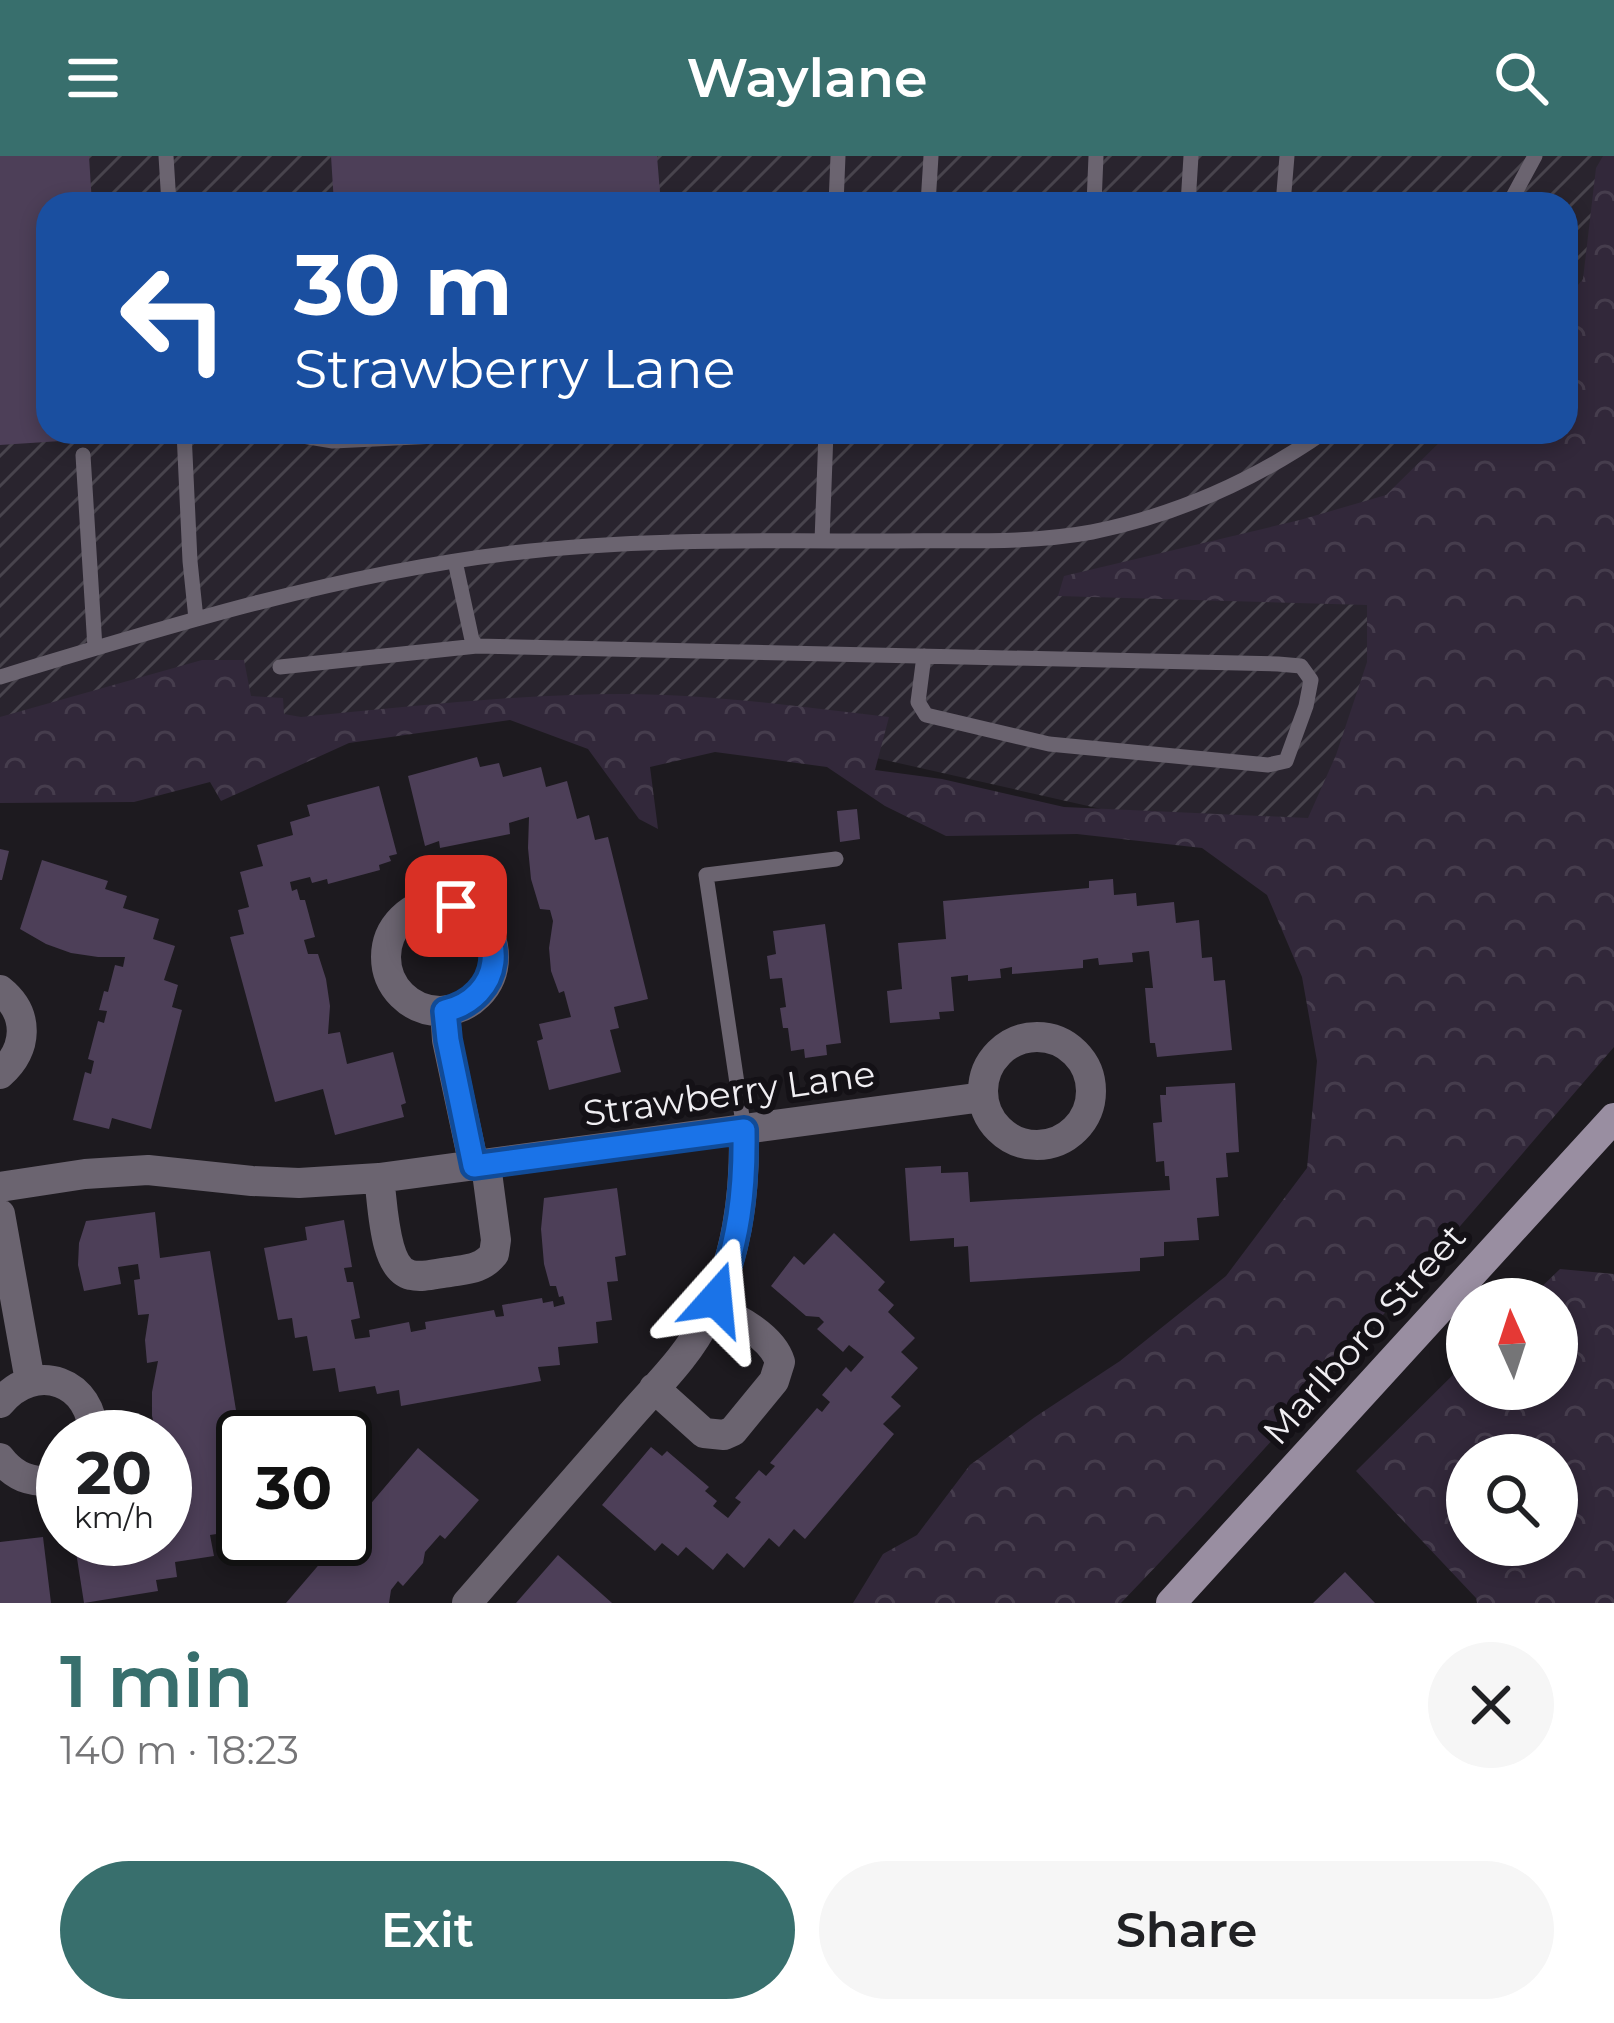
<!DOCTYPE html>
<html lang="en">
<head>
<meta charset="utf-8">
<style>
  body { margin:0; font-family:Montserrat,sans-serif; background:#f6f6f6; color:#202124; height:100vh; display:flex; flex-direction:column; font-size:45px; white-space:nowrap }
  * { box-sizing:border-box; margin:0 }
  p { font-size:39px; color:#757577 }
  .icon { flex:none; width:66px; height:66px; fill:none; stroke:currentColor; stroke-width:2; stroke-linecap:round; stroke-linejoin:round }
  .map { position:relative; height:1447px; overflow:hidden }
  .details { display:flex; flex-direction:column; background:#fff; flex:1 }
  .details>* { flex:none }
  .top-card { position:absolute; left:36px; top:36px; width:1542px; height:252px; border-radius:36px; box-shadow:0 6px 18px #0003; background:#1a4fa0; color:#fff; overflow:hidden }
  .needle { width:78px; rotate:357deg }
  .controls { position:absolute; left:1446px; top:1122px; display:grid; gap:24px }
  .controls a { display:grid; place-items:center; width:132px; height:132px; border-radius:50%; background:#fff; box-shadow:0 6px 18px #0003; font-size:60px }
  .speed { position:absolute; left:36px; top:1254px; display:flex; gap:24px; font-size:60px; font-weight:700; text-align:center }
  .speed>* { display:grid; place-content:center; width:156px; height:156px; border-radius:50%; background:#fff; box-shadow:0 6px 18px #0003; line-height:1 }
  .speed small { font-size:30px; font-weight:400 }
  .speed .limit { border:6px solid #111; border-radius:18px; background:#fff; color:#111 }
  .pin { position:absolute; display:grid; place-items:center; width:102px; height:102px; color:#fff; margin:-51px; border-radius:24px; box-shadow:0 6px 18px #0006 }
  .me { position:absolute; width:132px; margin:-66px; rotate:18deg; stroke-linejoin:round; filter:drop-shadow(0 0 9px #0008) }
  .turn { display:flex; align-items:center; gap:42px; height:252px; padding:0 60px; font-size:54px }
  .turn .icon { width:156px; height:156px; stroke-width:2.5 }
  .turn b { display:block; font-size:84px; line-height:102px }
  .round { display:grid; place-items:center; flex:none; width:126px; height:126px; border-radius:63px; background:#f6f6f6 }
  .head { display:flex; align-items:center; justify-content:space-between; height:204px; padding:0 60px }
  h1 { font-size:72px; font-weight:600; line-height:90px; color:#386f6d }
  .action { display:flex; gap:24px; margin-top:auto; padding:24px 60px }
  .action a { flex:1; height:138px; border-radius:72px; background:#386f6d; color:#fff; font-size:48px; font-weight:600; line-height:138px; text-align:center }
  .action a+a { background:#f6f6f6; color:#202124 }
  header { display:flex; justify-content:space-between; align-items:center; height:156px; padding:0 60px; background:#386f6d; color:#fff; font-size:54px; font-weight:600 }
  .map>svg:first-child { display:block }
  .industrial { fill:url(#industrial-furrows); fill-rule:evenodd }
  .forest { fill:url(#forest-crowns); fill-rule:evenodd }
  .building { fill:#4d3f58 }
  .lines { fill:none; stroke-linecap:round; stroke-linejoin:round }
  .lane { stroke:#6b6470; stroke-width:15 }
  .street { stroke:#6b6470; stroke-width:30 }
  .secondary { stroke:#998ea1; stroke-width:30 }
  .route-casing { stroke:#114b97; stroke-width:30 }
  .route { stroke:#1a73e8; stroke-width:21 }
  .labels { text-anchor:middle; stroke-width:12; stroke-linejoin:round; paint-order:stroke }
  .street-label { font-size:36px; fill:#f0eef2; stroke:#141116 }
</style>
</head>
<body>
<header><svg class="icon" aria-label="menu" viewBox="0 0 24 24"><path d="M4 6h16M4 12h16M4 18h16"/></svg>Waylane<svg class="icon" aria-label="search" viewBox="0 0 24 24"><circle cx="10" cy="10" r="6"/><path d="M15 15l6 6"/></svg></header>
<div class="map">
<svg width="1614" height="1447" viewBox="0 0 1614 1447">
  <defs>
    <pattern id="industrial-furrows" width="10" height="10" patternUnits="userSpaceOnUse" patternTransform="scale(3)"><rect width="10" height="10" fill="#29242e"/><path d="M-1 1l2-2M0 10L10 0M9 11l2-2" fill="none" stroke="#48444d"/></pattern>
    <pattern id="forest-crowns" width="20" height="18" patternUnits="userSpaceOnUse" patternTransform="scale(3)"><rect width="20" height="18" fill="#32283a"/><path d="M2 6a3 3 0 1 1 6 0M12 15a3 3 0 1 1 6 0" fill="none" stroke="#463d4d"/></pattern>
  </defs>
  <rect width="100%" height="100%" fill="#1d1a1f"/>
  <!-- industrial -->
  <path class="industrial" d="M0 0H1614V769L611 542 0 629ZM48 48H1566V276H48Z"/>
  <!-- forest -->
  <path class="forest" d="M1603 0H1614V891C1452 1079 1292 1269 1121 1447H853L883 1398 917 1379 970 1309 1035 1261 1120 1205 1226 1120 1307 1012 1317 905 1302 821 1267 739 1202 692 1077 678 946 680 885 650 827 611 715 596 650 611 658 673 639 663 588 593 510 564 349 587 221 645 210 626 134 646 0 647V561L202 504H244L251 540 283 542 284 558 301 561C408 551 516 538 623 538 712 538 801 551 889 561L875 614 942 623 1064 651 1308 662 1336 599 1367 506V449L1058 440 1064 420 1300 364 1386 339 1450 276H1566V143L1583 123 1596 12Z
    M1560 1113 1614 1118V1447H1477L1476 1442 1356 1315 1467 1205V1233H1557V1143H1529ZM1467 1299H1557V1389H1467Z"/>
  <!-- building -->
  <path class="building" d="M0 0H89L92 48H48V276H107V282L0 289Z
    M331 0H657L661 48H334Z
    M477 601 480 611 499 607 503 621 541 611 546 631 567 625 577 663 589 659 595 684 608 681 648 843 614 851 619 872 610 874 621 916 549 934 537 885 543 883 539 868 571 861 564 835 559 837 551 815 549 792 553 765 550 754 540 753 531 723 528 692 529 661 509 667 510 678 440 692 439 685 425 690 408 620Z
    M379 630 397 698 389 700 391 705 379 709 380 714 328 728 327 723 312 727 310 721 290 726 292 735 297 733 300 744H305L315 781 304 784 308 798H318L326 823 330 850 328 878 340 876 347 908 393 896 406 947 401 949 404 961 335 979 323 933 275 946 230 781 244 778 238 754 249 751 240 716 263 710 257 689 293 679 290 666 310 660 307 649Z
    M857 653 860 683 840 686 837 655Z
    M0 693 9 695 2 724H0Z
    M42 704 108 725 105 733 127 740 123 752 159 763 153 783 175 790 164 824 178 829 172 851 182 854 151 973 112 962 109 973 73 964 85 916 91 918 94 905 88 903 98 865 104 867 107 855 99 854 104 835 108 836 115 809 123 811 125 801H98L71 797 46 788 20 773Z
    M1113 723 1114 739 1136 737 1137 750 1174 746 1176 767 1199 764 1202 802 1212 801 1214 825 1225 824 1232 894 1157 901 1155 887H1150L1145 832H1153L1149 795 1132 797 1133 806 1099 809 1098 802 1083 804V812L1012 818V811L1000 813 1001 822 968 825V819L951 821 954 855 939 856 940 863 890 867 887 835 902 833 898 787 946 783 943 745 1089 732V725Z
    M825 768 841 887 826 889 827 899 805 902 804 893 791 895 788 872H783L780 852 786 851 782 822 770 823 767 800 776 798 773 775Z
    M1235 927 1239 996 1226 997 1228 1021 1216 1022 1219 1060 1197 1062 1199 1084 1164 1086V1100L1140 1102V1115L970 1126 968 1090 954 1091V1082L910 1085 905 1012 941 1010V1017L968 1016 970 1046 1170 1034 1169 1020H1165L1164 1005 1156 1006 1153 967 1162 966 1160 939H1166V931Z
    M617 1032 626 1099 615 1101 618 1125 607 1126 612 1164 596 1166 598 1187 558 1191 560 1209 538 1211 541 1225 401 1250 399 1234 377 1238 375 1230 339 1236 335 1212 313 1215 307 1180 295 1182 292 1162 278 1164 264 1092 307 1084 305 1071 344 1064 352 1111 344 1112 347 1126H353L360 1162 351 1164 355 1183 370 1181 369 1174 409 1166 411 1176 426 1173 425 1166 494 1154 496 1161 504 1160 502 1149 542 1142 543 1147 553 1145 554 1151 565 1148 563 1140 559 1141 556 1130H550L544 1108 541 1073 544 1042Z
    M155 1056 160 1102 210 1095 243 1297V1312L230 1314 234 1338 223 1339 230 1376 210 1379 214 1400 175 1406 177 1421 156 1424 158 1435 84 1447 74 1383H165V1361L178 1359 175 1342 170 1343 167 1325 165 1326V1305L168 1304 165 1281H157L152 1260V1236L158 1205 147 1207 145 1184 149 1158 138 1159 134 1124 140 1123 138 1108 118 1111 121 1128 84 1135 78 1109 79 1087 86 1065Z
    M834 1077 885 1126 878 1134 894 1149 888 1156 915 1182 901 1196 918 1212 891 1241 901 1250 883 1268 894 1278 805 1383 794 1373 779 1391 769 1382 744 1412 727 1397 713 1414 686 1391 678 1400 662 1387 655 1395 602 1349 651 1291 662 1300 667 1295 709 1331 705 1335 717 1345 713 1350 728 1362 741 1346 735 1342 759 1314 766 1320 775 1310 770 1307 817 1252 822 1256 830 1246 822 1239 846 1211 851 1216 864 1201 849 1189 843 1196 817 1173 824 1166 819 1161 806 1160 771 1130 794 1100 804 1109Z
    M418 1292 479 1344 445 1383 440 1379 425 1396 423 1407 403 1430 398 1425 391 1434 389 1447H286L341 1383H345V1378Z
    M43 1381 51 1447H0V1386Z
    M558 1399 612 1447H516Z
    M1345 1416 1375 1447H1313Z"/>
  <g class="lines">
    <!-- lane -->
    <path class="lane" d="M166 0 169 48
      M836 48 838 0
      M928 48 931 0
      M1094 48 1096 0
      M1188 48 1191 0
      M1283 48 1287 0
      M1509 48 1535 0
      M184 276 190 405 196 463
      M298 276 303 280 333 285 522 276
      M83 299 95 492
      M822 385 826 276
      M455 405 472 484 477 490 1278 508 1301 510 1311 524 1306 550 1286 605 1268 609 1049 588 926 559 918 546 924 500
      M280 511 477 490
      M0 521C168 470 337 418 512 397 639 382 765 385 893 385 959 384 1027 388 1092 376 1176 359 1255 324 1324 276
      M744 974 706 719 836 703"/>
    <!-- street -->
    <path class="street" d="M386 801a54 54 0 1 1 108 0a54 54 0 1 1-108 0Z
      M0 834C30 858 28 893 0 918
      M445 855 447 884 474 1010
      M983 935a54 54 0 1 1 108 0a54 54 0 1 1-108 0Z
      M379 1022C383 1046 383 1113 411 1119 423 1122 438 1117 450 1116 468 1113 482 1113 494 1098L496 1084 486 1009
      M0 1031 85 1018 148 1014 252 1025 299 1027 379 1022 983 941
      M0 1058 30 1225
      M654 1232 704 1277 724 1279 733 1275 774 1225 780 1206C772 1180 736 1162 712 1151
      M0 1247C35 1204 94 1225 93 1281
      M0 1302C16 1323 38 1330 63 1321
      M467 1447C520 1386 573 1326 626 1265 653 1233 688 1201 706 1163 737 1102 745 1042 744 974"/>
    <!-- secondary -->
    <path class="secondary" d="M1171 1447 1614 962"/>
  </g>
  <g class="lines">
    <!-- route casing -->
    <g class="route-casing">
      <path id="route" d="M456 750C512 773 502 842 445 855L448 884 474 1010 744 974C745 1034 739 1087 716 1143"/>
    </g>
    <!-- route -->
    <use href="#route" class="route"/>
  </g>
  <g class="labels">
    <!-- street labels -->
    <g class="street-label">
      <text transform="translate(729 937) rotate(-8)" y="13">Strawberry Lane</text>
      <text transform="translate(1364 1178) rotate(-48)" y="13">Marlboro Street</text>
    </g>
  </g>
</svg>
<div class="controls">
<a><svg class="needle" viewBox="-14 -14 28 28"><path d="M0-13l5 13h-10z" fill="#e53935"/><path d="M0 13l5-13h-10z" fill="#757577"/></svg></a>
<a><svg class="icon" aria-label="search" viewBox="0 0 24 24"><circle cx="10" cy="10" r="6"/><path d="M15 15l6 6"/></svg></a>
</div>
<div class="speed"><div>20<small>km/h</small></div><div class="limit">30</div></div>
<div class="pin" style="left:456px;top:750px;background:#d93025"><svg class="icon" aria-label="arrive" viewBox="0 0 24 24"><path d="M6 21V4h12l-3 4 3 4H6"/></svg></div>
<svg class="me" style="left:716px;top:1143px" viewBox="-20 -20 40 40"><path d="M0-17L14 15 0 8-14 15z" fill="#1a73e8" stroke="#fff" stroke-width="4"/></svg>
<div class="top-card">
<div class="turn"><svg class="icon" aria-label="left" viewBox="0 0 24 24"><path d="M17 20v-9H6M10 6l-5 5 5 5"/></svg><div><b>30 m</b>Strawberry Lane</div></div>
</div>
</div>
<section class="details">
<div class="head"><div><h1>1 min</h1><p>140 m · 18:23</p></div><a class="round"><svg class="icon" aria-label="close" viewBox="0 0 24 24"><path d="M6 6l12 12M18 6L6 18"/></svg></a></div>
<div class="action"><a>Exit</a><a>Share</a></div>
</section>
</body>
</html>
